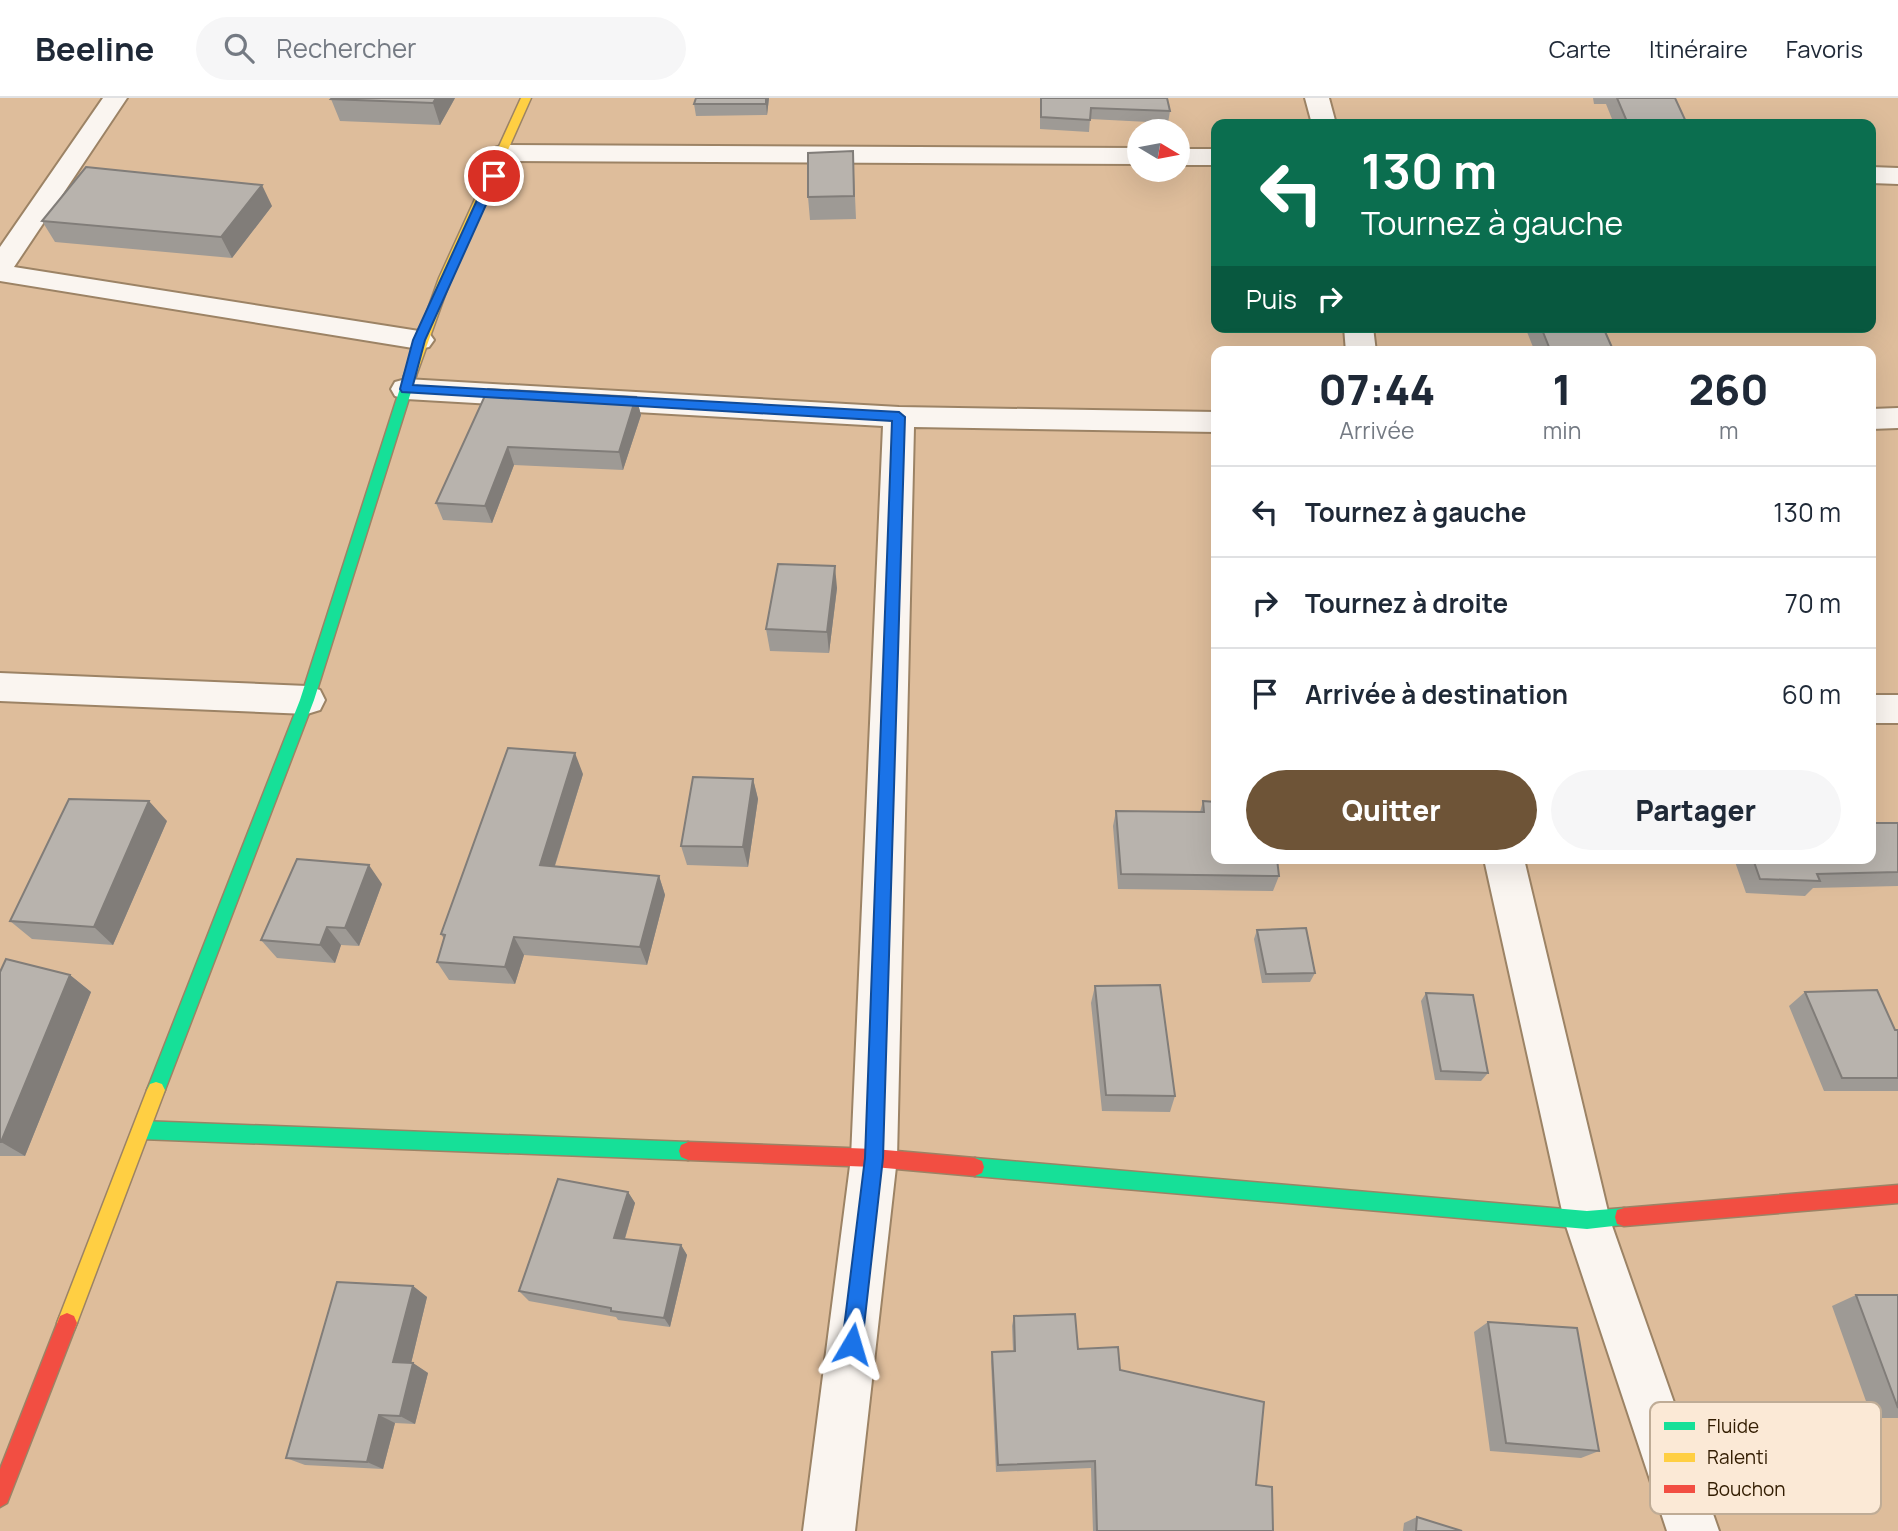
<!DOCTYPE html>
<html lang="fr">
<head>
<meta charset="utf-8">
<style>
  body { margin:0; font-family:Manrope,sans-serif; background:#f6f6f7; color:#1f2937; height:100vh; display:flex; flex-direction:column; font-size:26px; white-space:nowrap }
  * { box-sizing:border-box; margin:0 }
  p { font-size:23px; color:#747a83 }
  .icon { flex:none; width:38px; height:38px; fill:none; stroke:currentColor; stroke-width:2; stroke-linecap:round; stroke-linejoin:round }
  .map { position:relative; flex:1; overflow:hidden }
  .sheet { position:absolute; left:1211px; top:248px; width:665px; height:518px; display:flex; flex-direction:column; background:#fff; border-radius:14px; box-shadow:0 7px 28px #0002 }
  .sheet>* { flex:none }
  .guide { position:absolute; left:1211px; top:21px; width:665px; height:214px; border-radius:14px; box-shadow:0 7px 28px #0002; background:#0b6e4f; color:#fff; overflow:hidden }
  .needle { width:46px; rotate:100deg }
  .tools { position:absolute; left:1127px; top:21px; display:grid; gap:14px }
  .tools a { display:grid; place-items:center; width:63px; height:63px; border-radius:50%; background:#fff; box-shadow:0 7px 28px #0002; font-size:35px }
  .pin { position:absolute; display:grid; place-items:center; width:60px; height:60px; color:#fff; margin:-30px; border:4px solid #fff; border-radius:50%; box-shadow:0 2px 7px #0007 }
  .me { position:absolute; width:77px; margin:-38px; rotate:7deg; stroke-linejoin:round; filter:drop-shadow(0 0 5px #0008) }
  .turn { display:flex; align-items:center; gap:24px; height:147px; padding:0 35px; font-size:32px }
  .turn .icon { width:91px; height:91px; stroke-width:2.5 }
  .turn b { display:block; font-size:49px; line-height:60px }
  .then { display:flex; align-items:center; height:66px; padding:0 35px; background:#0003; gap:14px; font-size:26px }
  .eta { display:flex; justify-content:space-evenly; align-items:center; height:119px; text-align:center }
  .eta b { font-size:42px; font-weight:800; line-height:49px }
  .primary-button { display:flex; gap:14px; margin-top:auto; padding:14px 35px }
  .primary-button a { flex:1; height:80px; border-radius:42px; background:#6e5437; color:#fff; font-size:28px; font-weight:800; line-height:80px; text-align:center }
  .primary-button a+a { background:#f6f6f7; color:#1f2937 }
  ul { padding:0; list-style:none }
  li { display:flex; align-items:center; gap:21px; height:91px; padding:0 35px; border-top:2px solid #e0e1e3 }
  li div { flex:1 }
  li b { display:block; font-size:26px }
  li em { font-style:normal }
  header { display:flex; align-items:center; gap:42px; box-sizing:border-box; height:98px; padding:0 35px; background:#fff; border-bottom:2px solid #e0e1e3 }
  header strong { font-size:33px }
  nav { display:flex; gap:38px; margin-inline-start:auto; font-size:24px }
  .search { width:490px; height:63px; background:#f6f6f7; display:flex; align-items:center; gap:18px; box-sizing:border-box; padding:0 24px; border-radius:38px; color:#747a83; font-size:26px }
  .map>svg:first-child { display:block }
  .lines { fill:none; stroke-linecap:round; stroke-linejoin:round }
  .street-casing { stroke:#9c8365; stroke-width:4 }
  .fast-casing { stroke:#9c8365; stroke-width:3 }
  .slow-casing { stroke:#9c8365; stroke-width:3 }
  .jam-casing { stroke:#9c8365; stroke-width:3 }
  .street { fill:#faf5f0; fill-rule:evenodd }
  .fast { fill:#16e098; fill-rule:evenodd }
  .slow { fill:#ffcf43; fill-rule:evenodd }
  .jam { fill:#f24e42; fill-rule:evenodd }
  .wall { fill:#9e9a95 }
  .shaded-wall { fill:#817d79 }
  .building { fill:#b8b3ad; stroke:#817d79; stroke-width:2 }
  .route { fill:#1a73e8; stroke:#114b97; stroke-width:2 }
  .key { fill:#fbe9d6; stroke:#bfac96; stroke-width:2 }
  .key-label { font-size:19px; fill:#321c01 }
</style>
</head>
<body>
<header>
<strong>Beeline</strong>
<div class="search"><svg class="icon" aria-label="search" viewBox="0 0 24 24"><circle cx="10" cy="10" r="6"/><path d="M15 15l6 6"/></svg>Rechercher</div>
<nav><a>Carte</a><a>Itinéraire</a><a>Favoris</a></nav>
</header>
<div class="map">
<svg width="1898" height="1433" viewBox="0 0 1898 1433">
  <rect width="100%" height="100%" fill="#debd9b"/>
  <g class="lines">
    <!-- street casing -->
    <g class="street-casing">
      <path id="street" d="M103 0H127L14 169 419 233 429 235 434 242 429 249 419 251 0 183V149Z
        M1305 0H1329L1336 26H1312Z
        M504 47 1139 50V66L504 63 495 60 491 55 495 50Z
        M1178 51H1216V67H1178Z
        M1871 69 1898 70V86L1871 85Z
        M1344 229H1373L1376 254H1346Z
        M406 281 899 309 1216 314V334L914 329 897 1060 855 1433H803L851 1060 883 328 406 301 395 298 391 291 395 284Z
        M1898 310V330L1871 331V311Z
        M0 575 307 588 320 592 325 602 320 612 307 616 0 603Z
        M1871 597H1898V625H1871Z
        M1484 761H1524L1610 1122 1719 1433H1667L1564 1122Z"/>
    </g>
    <!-- fast casing -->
    <g class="fast-casing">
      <path id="fast" d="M410 274 416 278 314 602 165 992 162 998 156 1000 150 998 147 992 300 602 404 278Z
        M141 1023 688 1044 695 1047 697 1053 695 1059 688 1062 141 1041 135 1038 132 1032 135 1026Z
        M975 1060 1587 1113 1624 1110 1631 1112 1633 1119 1631 1126 1587 1131 975 1078 968 1075 966 1069 968 1063Z"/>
    </g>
    <!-- slow casing -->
    <g class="slow-casing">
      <path id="slow" d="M521 0H531L451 180 416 278 414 281H406L404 278 439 180Z
        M156 984 162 986 165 992 77 1225 74 1232 67 1235 60 1232 57 1225 147 992 150 986Z"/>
    </g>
    <!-- jam casing -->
    <g class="jam-casing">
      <path id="jam" d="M688 1044 874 1051 975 1060 982 1063 984 1069 982 1075 975 1078 874 1069 688 1062 681 1059 679 1053 681 1047Z
        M1898 1087V1105L1624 1128 1617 1126 1615 1119 1617 1112 1624 1110Z
        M67 1215 74 1218 77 1225 7 1405 0 1409V1371L60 1218Z"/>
    </g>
    <!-- street -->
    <use href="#street" class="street"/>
    <!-- fast -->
    <use href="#fast" class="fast"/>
    <!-- slow -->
    <use href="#slow" class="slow"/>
    <!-- jam -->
    <use href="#jam" class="jam"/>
  </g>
  <!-- wall -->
  <path class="wall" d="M455 0 440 27 340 23 331 1Z
    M696 0H769L767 17 696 18 694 6Z
    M1040 0H1167L1170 13 1168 25 1090 21 1089 34 1040 31Z
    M1593 0H1675L1687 26H1614L1606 6H1594Z
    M853 53 856 121 810 122 808 99Z
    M272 108 232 160 55 144 42 123Z
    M1525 229H1603L1614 254H1535Z
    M488 291 636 299 641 317 623 372 514 367 492 425 443 422 436 405Z
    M837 490 829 555 770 553 766 531Z
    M583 676 555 768 659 778 665 797 647 867 524 857 515 886 449 882 437 864 444 841 441 836Z
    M753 681 758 701 748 769 687 767 681 748Z
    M1203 703 1279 778 1273 793 1118 791 1113 728 1116 713 1200 714Z
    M167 723 113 847 32 841 10 823Z
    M1898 725V788L1813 790 1805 798 1746 795 1734 761H1871Z
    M382 786 359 848 341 847 335 865 277 860 261 842Z
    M1257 832 1315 875 1310 884 1262 885 1254 841Z
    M0 874 70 877 91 894 25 1058H0Z
    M1095 888 1175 998 1170 1014 1102 1013 1091 905Z
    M1805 894 1895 932H1898V993H1824L1789 908Z
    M1426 895 1488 975 1481 983 1435 982 1421 903Z
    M628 1094 635 1105 625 1141 681 1147 687 1157 670 1229 618 1222 616 1219 529 1203 519 1193Z
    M413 1188 427 1199 411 1265H413L428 1275 415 1326 395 1325 383 1371 305 1367 286 1360Z
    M1856 1197H1898V1320H1872L1832 1208Z
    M1014 1218 1120 1272 1256 1387 1273 1433H1093L1091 1370 996 1374 991 1263 992 1254 1013 1253 1012 1228Z
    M1488 1224 1599 1353 1581 1360 1490 1353 1474 1234Z
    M1417 1419 1462 1433H1403L1404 1425Z"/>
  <!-- shaded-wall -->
  <path class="shaded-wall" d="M436 0H455L440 27 433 5Z
    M766 0H769L767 17 766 6Z
    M262 87 272 108 232 160 221 139Z
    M636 299 641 317 623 372 619 354Z
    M508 349 514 367 492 425 485 408Z
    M835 468 837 490 829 555 827 534Z
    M575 655 583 676 549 786 540 767Z
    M753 681 758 701 748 769 743 749Z
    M149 703 167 723 113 847 94 829Z
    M369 767 382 786 359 848 345 830Z
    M659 778 665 797 647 867 640 849Z
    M327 829 341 847 335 865 320 847Z
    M514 839 524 857 515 886 505 869Z
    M70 877 91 894 25 1058 1 1044Z
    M628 1094 635 1105 622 1150 614 1140Z
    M681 1147 687 1157 670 1229 664 1220Z
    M413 1188 427 1199 409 1274 393 1264Z
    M413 1265 428 1275 415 1326 400 1318Z
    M379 1317 395 1325 383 1371 367 1364Z"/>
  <!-- building -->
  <path class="building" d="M332 0H436L433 5 331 1Z
    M696 0H766V6H694Z
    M1041 0H1167L1170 13 1091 10 1090 22 1041 19Z
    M1617 0H1675L1687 26H1628Z
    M853 53 854 98 808 99V55Z
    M86 69 262 87 221 139 42 123Z
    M1541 229H1603L1614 254H1551Z
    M488 291 636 299 619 354 508 349 485 408 436 405Z
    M778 466 835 468 827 534 766 531Z
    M508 650 575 655 540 767 659 778 640 849 514 839 505 869 437 864 445 837 441 836Z
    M693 679 753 681 743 749 681 748Z
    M69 701 149 703 94 829 10 823Z
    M1203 703 1216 704V761H1277L1279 778 1121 776 1116 713 1204 714Z
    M1871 725H1898V774L1817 776 1820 783 1760 781 1753 761H1871Z
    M297 761 369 767 345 830 327 829 320 847 261 842Z
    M1306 830 1315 875 1266 876 1257 832Z
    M6 861 70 877 1 1044H0V874Z
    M1160 887 1175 998 1106 997 1095 888Z
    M1877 892 1895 932H1898V980H1842L1805 894Z
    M1426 895 1473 897 1488 975 1441 973Z
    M558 1081 628 1094 614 1140 681 1147 664 1220 611 1213V1210L519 1193Z
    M337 1184 413 1188 393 1264 413 1265 400 1318 379 1317 367 1364 286 1360Z
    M1856 1197H1898V1310Z
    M1075 1216 1078 1251 1118 1249 1120 1272 1264 1304 1256 1387 1272 1389 1273 1433H1097L1095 1363 998 1367 992 1254 1015 1253 1014 1218Z
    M1488 1224 1577 1230 1599 1353 1506 1345Z
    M1417 1419 1462 1433H1416Z"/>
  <!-- route -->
  <path class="route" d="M494 75 499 78 425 242 413 287 899 314 905 319 883 1060 862 1246 859 1253 852 1256 845 1253 842 1246 865 1060 892 323 402 294 400 291 413 242 488 78Z"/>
  <!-- legend -->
  <rect x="1650" y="1304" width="231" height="112" rx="10" class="key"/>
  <rect x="1664" y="1324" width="31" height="8" fill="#16e098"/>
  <rect x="1664" y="1355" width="31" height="9" fill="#ffcf43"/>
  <rect x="1664" y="1387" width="31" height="8" fill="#f24e42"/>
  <g class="key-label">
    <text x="1707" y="1335">Fluide</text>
    <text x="1707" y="1366">Ralenti</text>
    <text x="1707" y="1398">Bouchon</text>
  </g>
</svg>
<div class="tools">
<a><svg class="needle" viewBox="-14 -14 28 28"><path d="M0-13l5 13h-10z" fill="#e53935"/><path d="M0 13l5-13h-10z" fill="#747a83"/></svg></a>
</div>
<div class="pin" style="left:494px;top:78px;background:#d93025"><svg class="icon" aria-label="arrive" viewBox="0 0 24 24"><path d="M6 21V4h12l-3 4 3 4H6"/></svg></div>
<svg class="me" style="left:852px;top:1246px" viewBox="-20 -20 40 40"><path d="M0-17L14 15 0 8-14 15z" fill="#1a73e8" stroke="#fff" stroke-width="4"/></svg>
<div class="guide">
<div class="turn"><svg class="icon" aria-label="left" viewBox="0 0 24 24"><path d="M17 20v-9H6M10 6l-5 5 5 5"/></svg><div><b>130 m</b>Tournez à gauche</div></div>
<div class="then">Puis<svg class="icon" aria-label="right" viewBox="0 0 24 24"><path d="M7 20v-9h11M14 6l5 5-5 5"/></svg></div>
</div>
<section class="sheet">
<div class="eta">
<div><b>07:44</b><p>Arrivée</p></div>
<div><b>1</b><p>min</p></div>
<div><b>260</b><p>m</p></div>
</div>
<ul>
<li><svg class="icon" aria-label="left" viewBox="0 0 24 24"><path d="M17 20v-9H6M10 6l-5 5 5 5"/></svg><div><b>Tournez à gauche</b></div><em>130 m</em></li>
<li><svg class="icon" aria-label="right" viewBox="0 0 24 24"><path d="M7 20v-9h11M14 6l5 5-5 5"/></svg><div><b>Tournez à droite</b></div><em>70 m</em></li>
<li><svg class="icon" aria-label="arrive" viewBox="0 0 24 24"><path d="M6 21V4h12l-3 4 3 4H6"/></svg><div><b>Arrivée à destination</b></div><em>60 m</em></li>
</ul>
<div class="primary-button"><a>Quitter</a><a>Partager</a></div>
</section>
</div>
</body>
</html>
